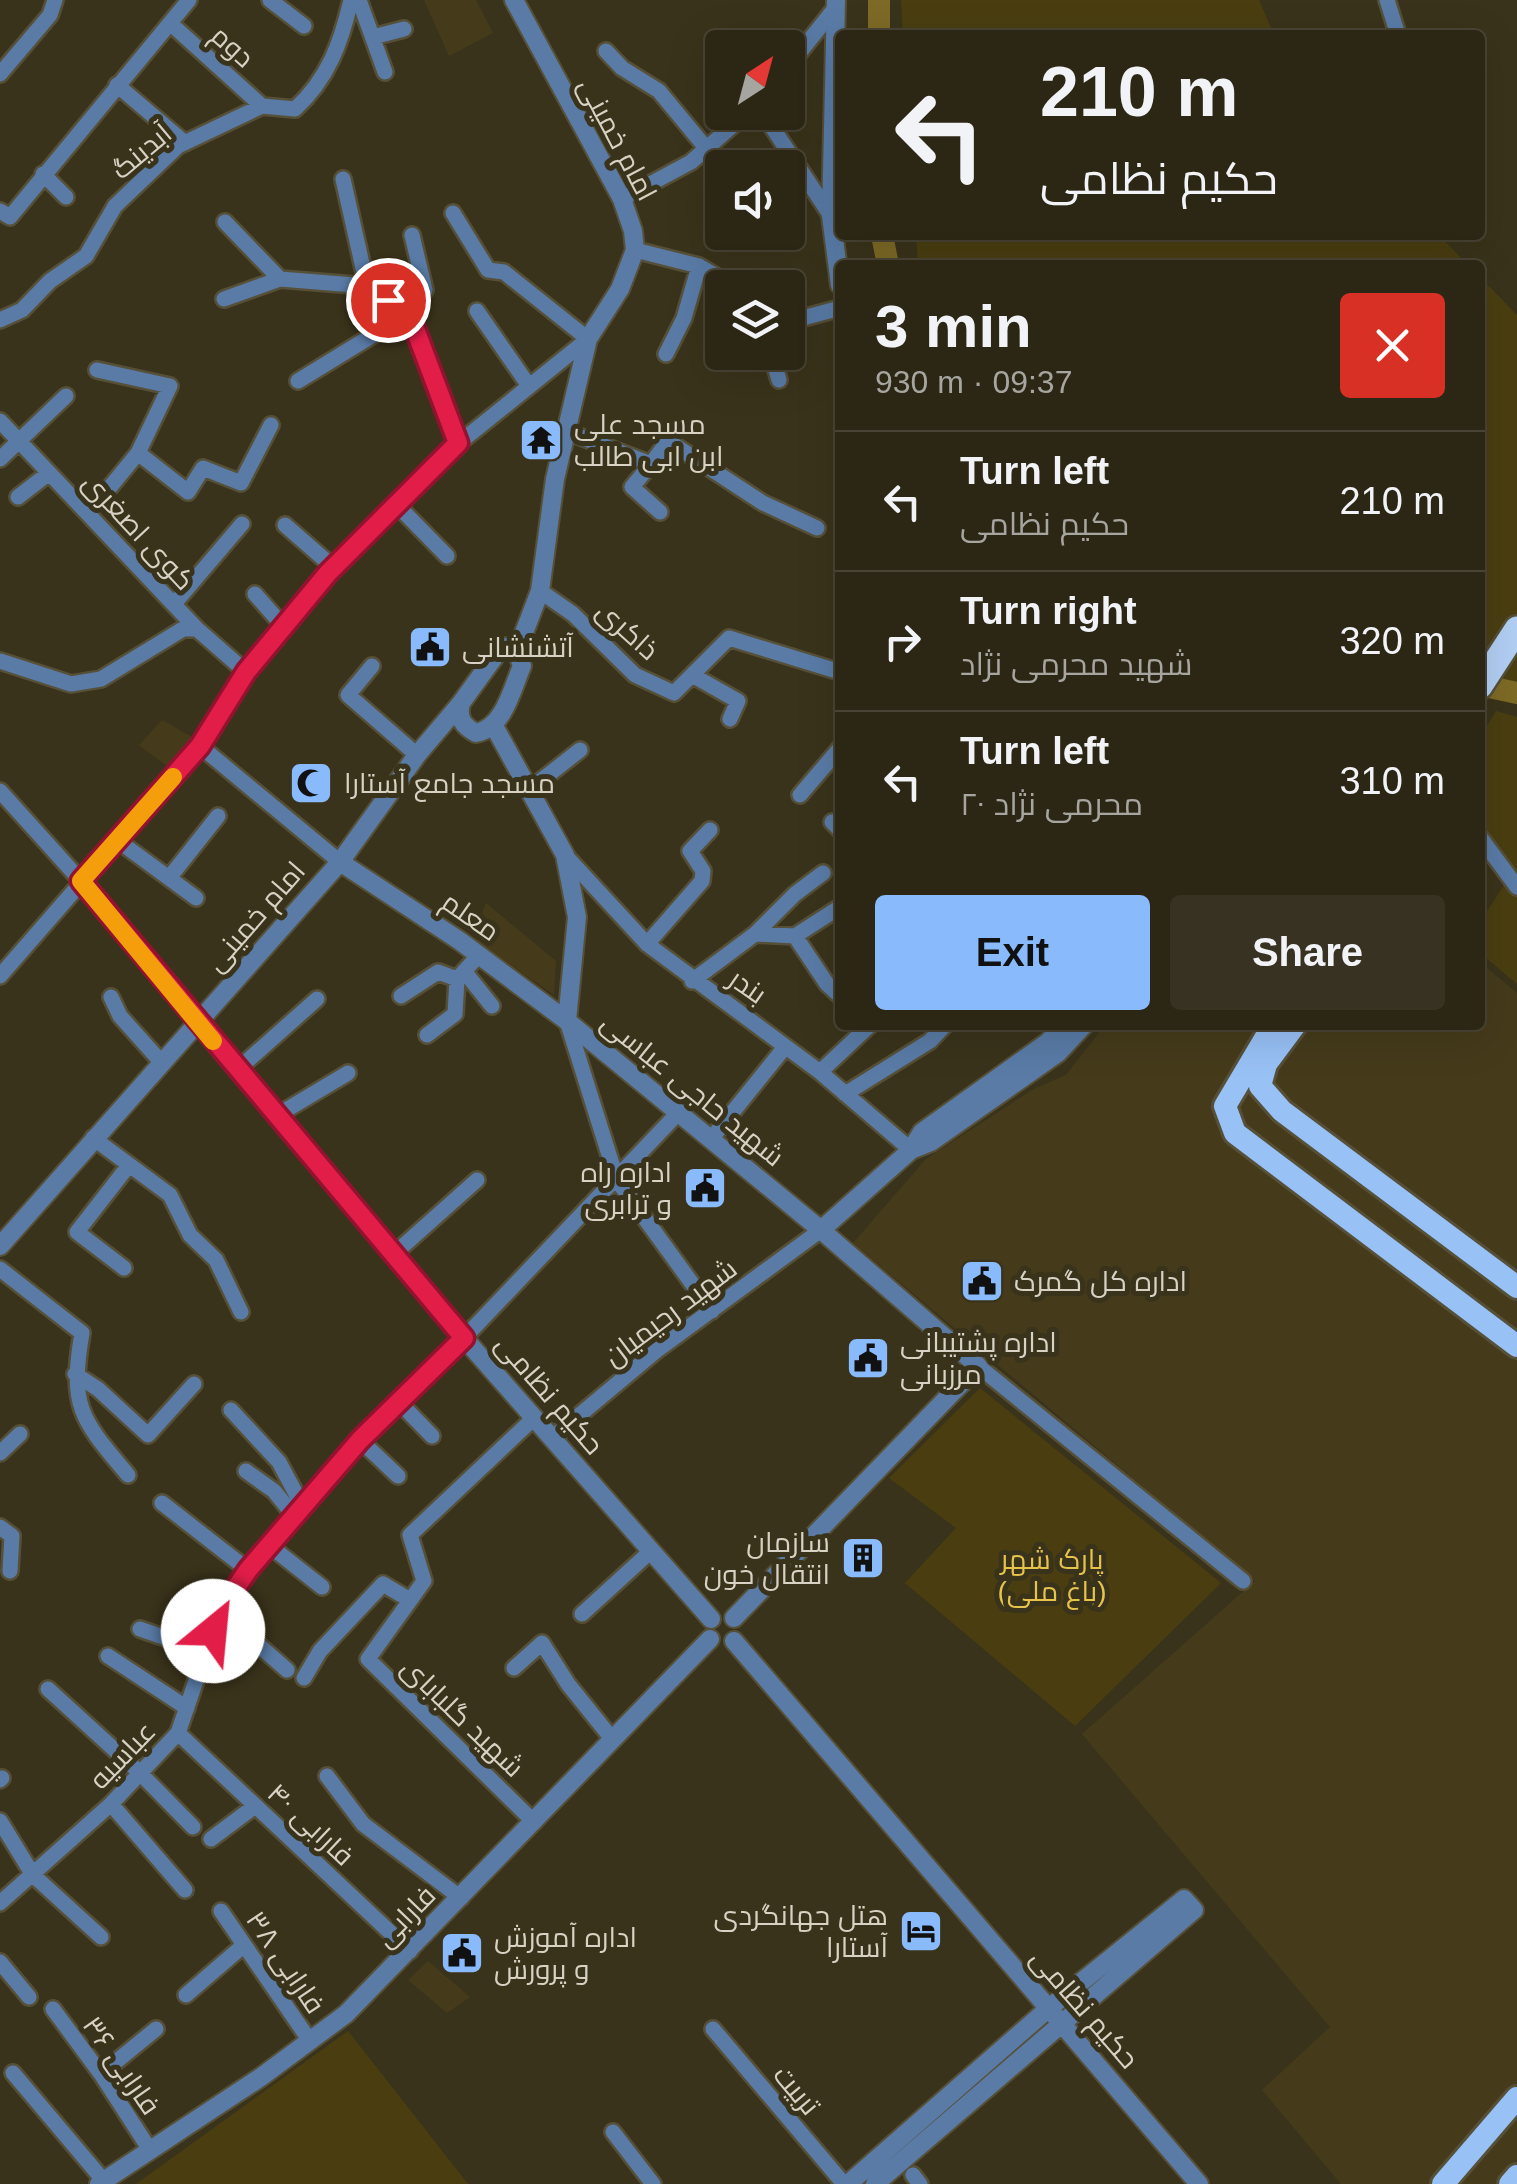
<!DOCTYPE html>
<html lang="en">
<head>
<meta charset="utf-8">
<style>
  body { margin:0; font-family:Arial,Cairo,sans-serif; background:#383222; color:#f1f3f6; height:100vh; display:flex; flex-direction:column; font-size:38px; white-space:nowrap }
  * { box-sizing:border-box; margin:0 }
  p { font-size:32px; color:#a6a5a0 }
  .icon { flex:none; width:55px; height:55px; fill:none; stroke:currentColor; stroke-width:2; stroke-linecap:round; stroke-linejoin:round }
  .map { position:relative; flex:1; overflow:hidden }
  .side { position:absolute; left:835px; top:260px; width:650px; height:770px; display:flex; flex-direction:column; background:#2c2614; border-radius:10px; box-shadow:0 10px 40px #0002,0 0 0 2px #484334 }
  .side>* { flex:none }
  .hud { position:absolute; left:835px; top:30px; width:650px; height:210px; border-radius:10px; box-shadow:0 10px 40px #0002,0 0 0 2px #484334; background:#2c2614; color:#f1f3f6; overflow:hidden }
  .needle { width:65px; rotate:36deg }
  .fabs { position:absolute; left:705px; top:30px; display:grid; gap:20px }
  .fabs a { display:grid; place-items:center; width:100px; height:100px; border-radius:10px; background:#2c2614; box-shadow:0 10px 40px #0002,0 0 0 2px #484334; font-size:50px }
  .pin { position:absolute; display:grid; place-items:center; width:85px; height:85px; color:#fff; margin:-42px; border:5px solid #fff; border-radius:50%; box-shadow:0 2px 10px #0007 }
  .me { position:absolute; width:110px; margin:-55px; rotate:28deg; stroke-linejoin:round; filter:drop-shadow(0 0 8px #0008) }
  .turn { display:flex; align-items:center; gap:35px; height:210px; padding:0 40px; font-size:45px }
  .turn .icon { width:130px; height:130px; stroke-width:2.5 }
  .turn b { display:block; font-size:70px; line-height:85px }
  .round { display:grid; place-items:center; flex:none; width:105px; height:105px; border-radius:10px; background:#383222 }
  .headline { display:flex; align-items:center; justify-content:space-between; height:170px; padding:0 40px }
  h1 { font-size:60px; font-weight:600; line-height:75px }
  .primary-button { display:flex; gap:20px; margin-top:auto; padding:20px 40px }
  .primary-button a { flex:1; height:115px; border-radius:10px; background:#88bafc; color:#111; font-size:40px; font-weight:600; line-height:115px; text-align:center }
  .primary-button a+a { background:#383222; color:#f1f3f6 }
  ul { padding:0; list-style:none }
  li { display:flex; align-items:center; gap:30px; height:140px; padding:0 40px; border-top:2px solid #484334 }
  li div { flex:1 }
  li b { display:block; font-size:38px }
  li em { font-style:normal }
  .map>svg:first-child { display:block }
  .built { fill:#453b1b }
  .green { fill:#4a3e11 }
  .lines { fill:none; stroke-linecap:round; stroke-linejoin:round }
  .river { stroke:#7d6a26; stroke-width:22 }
  .minor-casing { stroke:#565039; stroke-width:20 }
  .tertiary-casing { stroke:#565039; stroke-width:22 }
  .primary-casing { stroke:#565039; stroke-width:28 }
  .trunk-casing { stroke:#565039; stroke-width:30 }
  .minor { stroke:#597ba6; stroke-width:15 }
  .tertiary { stroke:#597ba6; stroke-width:18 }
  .primary { stroke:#98c1f6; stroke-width:22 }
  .trunk { stroke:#b1cef3; stroke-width:25 }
  .route-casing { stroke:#92132f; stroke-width:25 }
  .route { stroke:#e11d48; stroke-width:18 }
  .slow { stroke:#f59e0b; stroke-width:18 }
  .labels { text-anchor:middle; stroke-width:10; stroke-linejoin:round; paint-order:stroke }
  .street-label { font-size:28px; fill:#d7d2c4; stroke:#3a331b }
  .poi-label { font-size:28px; fill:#d7d2c4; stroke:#3a331b; text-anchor:start }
  .park-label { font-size:28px; fill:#e6c34a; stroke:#3a331b }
</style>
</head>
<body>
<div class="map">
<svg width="1517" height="2184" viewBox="0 0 1517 2184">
  <rect width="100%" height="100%" fill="#3a331b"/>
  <!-- built -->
  <path class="built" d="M424 0H476L493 33 449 56Z
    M162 720 194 738 168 767 139 745Z
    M486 903 556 961 554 995 478 942 475 932Z
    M1480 962 1517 993V2184H1341L1262 2090 1330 2027 1082 1734 1255 1581 853 1243 926 1159 1032 1090 1066 1075 1105 1025H1480Z
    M428 1961 470 1997 447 2013 408 1980Z"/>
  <!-- green -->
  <path class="green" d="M901 0H1259L1274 35H903Z
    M916 235H1439L1468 265H918Z
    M1480 277 1517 315V697L1480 692Z
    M1496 711 1517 717V984L1480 953V922L1504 885 1480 843V737Z
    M980 1388 1221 1583 1075 1726 905 1583 956 1528 889 1478Z
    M348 2031 468 2184H136Z"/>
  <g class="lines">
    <!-- river -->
    <path class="river" d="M879 0V35
      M882 235 888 265
      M1480 685 1517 693"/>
    <!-- minor casing -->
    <g class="minor-casing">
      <path id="minor" d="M270 0 304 26
        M359 0 385 72
        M1387 0 1398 35
        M170 23 262 106
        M373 37 404 29
        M606 51 622 68 659 91 706 148
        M788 67 836 7
        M0 74 50 15 55 0
        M117 85 185 143
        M762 112 831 216
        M43 174 66 197
        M343 179 367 286
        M622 199 691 162 748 112
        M0 211 10 217 189 0
        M225 222 280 279
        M635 250 699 266 736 288
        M224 299 280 279 367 286 409 313 459 443
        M477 311 529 386
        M0 320 22 310 50 281 86 256 115 206 178 146 262 106 295 109C328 79 341 43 351 0
        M788 322 840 308
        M771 352 779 380
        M666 354 684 318 699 266
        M298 381 409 313 425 290 412 235
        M0 421 197 629 246 672
        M568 432 651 464 668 441 763 503 817 528
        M138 453 188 492 203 468 241 483 271 425
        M0 459 66 396
        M651 464 632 487 660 512
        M18 497 49 473
        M396 504 447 556
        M88 514 138 453 170 386 97 370
        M285 525 333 567
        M540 591 573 614 635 675 674 693 729 638 840 672
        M255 594 284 627
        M174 604 242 524
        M0 661 71 684 101 679 183 629H197
        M372 666 348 695 417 755
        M692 675 738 701 730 719
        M200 746 340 862
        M529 790 580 750
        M0 791 81 881 198 1023
        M800 795 840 748
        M832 822 840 830
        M1480 837 1517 887
        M117 840 196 898
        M565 855 647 944 820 1072 911 1150
        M169 878 218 816
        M755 934 795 894 823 873
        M795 936 827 984 840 996
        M647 944 702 881 703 871 690 851 710 830
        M464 971 492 1006
        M0 976 200 746 246 672 328 573 459 443 588 339 504 272 488 270 453 213
        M692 981 755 934 795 936 840 907
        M401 996 438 972 457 979 479 955
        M111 997 120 1016 162 1063
        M567 1021 617 1180 712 1311
        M427 1035 455 1014 457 979
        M237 1070 317 999
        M820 1072 870 1025
        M845 1094 930 1041 945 1025
        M276 1116 348 1073
        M93 1138 170 1195 190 1235 216 1260 241 1312
        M711 1139 785 1047
        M394 1254 477 1180
        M124 1268 77 1232 129 1165
        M0 1269 82 1333C69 1408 82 1420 128 1475
        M978 1366 1243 1581
        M75 1374 98 1389 148 1435 194 1384
        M399 1402 432 1436
        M231 1410 279 1462 303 1507
        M552 1438 656 1351 821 1230
        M360 1440 398 1476
        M0 1453 20 1434
        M246 1471 274 1491 295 1517
        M162 1503 248 1570
        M0 1527 12 1536 10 1571
        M270 1546 322 1587
        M220 1611 287 1670
        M582 1614 651 1551
        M140 1629 206 1652
        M108 1656 187 1708
        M514 1668 542 1643 568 1684 613 1740
        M304 1678 320 1651 383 1584 410 1600
        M48 1689 140 1773 193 1827
        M178 1733 410 1951
        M327 1776 363 1824 461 1898
        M0 1780 2 1778
        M111 1804 185 1890
        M0 1821 33 1875 101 1937
        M534 1822 368 1659 424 1581 410 1535 535 1417
        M211 1839 255 1806
        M0 1903 111 1804 178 1733 220 1611 248 1570 360 1440 464 1338 679 1112
        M221 1911 310 2041
        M0 1962 29 1997
        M186 1995 244 1945
        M53 2009 101 2074 150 2150
        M713 2029 844 2184
        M13 2073 104 2181
        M101 2074 156 2029
        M613 2132 653 2184
        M913 2175 920 2184"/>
    </g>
    <!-- tertiary casing -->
    <g class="tertiary-casing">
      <path id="tertiary" d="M514 0 622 199 633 231 635 250 620 289 588 339 555 479 540 591 517 651
        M836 0 831 216 840 285
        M506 647 517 651 522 666C512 689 504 728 476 733 463 726 457 718 461 703L498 652Z
        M494 726 565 855 577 917 567 1021
        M340 862 460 941 567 1021 821 1230 978 1366 734 1618
        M198 1023 464 1338 711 1619
        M911 1150 931 1142 1058 1053 1084 1025
        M821 1230 911 1150 922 1132 1048 1042 1064 1025
        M0 1246 340 862 417 755 461 703
        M734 1641 1199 2184
        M99 2184 261 2077 346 2014 710 1639
        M848 2184 1049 2008 1184 1899 1194 1910 875 2184"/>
    </g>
    <!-- primary casing -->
    <g class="primary-casing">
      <path id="primary" d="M1273 1025 1225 1106 1235 1133 1517 1346
        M1295 1025 1266 1064 1260 1086 1282 1111 1517 1287
        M1443 2184 1517 2098
        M1510 2184 1517 2176"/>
    </g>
    <!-- trunk casing -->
    <g class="trunk-casing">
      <path id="trunk" d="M1480 686 1517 629"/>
    </g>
    <!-- minor -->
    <use href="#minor" class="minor"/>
    <!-- tertiary -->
    <use href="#tertiary" class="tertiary"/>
    <!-- primary -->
    <use href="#primary" class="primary"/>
    <!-- trunk -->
    <use href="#trunk" class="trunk"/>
  </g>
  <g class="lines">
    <!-- route casing -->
    <g class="route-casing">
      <path id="route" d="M213 1631 220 1611 248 1570 360 1440 464 1338 81 881 200 746 246 672 328 573 458 443 409 313 388 300"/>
    </g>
    <!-- route -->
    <use href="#route" class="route"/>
    <!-- slow -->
    <path class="slow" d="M173 777 81 881 213 1041"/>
  </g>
  <!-- icons -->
  <defs>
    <g id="temple-square" transform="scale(2.25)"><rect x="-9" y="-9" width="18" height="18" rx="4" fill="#88bafc" stroke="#3a331b"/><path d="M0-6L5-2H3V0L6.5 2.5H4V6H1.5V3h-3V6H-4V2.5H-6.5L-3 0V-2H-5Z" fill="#111"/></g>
    <g id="civic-square" transform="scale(2.25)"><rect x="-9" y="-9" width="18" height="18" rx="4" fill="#88bafc" stroke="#3a331b"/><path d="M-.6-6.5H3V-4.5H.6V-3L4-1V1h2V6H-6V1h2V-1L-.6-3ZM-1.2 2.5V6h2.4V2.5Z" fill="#111"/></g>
    <g id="mosque-square" transform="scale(2.25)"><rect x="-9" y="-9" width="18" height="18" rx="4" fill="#88bafc" stroke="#3a331b"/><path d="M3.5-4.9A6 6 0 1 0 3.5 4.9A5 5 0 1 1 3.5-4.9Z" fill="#111"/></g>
    <g id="building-square" transform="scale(2.25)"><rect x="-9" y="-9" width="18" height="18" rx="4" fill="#88bafc" stroke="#3a331b"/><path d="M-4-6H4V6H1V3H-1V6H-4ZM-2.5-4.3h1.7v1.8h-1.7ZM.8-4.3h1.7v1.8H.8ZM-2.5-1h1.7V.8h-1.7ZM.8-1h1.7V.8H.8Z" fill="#111"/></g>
    <g id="hotel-square" transform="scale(2.25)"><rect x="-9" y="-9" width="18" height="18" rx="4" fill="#88bafc" stroke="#3a331b"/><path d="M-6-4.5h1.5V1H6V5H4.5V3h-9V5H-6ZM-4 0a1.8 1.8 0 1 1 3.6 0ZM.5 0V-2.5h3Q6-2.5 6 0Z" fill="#111"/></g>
  </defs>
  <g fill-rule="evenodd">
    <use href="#temple-square" x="541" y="440"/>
    <use href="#civic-square" x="430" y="647"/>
    <use href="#mosque-square" x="311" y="783"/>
    <use href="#civic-square" x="705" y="1188"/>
    <use href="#civic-square" x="982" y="1281"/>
    <use href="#civic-square" x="868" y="1358"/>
    <use href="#building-square" x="863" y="1558"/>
    <use href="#hotel-square" x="921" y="1931"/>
    <use href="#civic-square" x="462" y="1953"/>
  </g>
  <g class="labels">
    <!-- street labels -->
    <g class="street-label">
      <text transform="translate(233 46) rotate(42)" y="10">دوم</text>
      <text transform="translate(618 139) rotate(62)" y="10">امام خمینی</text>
      <text transform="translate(141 151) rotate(-40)" y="10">آبدینگ</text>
      <text transform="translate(139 531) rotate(47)" y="10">کوی اصغری</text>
      <text transform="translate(628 630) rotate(42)" y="10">ذاکری</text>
      <text transform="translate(255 916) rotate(-49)" y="10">امام خمینی</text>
      <text transform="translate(471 916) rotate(35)" y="10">معلم</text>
      <text transform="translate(748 986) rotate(35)" y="10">بندر</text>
      <text transform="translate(693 1089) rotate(39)" y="10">شهید حاجی عباسی</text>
      <text transform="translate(670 1312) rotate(-37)" y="10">شهید رحیمیان</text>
      <text transform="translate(550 1394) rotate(49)" y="10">حکیم نظامی</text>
      <text transform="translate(463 1717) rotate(44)" y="10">شهید گلبابای</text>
      <text transform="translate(122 1755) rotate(-46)" y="10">عباسیه</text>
      <text transform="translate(311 1824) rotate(43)" y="10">فارابی ۴۰</text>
      <text transform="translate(405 1916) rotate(-46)" y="10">فارابی</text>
      <text transform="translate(286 1962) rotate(56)" y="10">فارابی ۳۸</text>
      <text transform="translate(1085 2008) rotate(49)" y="10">حکیم نظامی</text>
      <text transform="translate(122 2065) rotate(55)" y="10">فارابی ۳۶</text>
      <text transform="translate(797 2090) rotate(50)" y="10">تربیت</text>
    </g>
    <!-- poi labels -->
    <g class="poi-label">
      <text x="574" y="434">مسجد علی<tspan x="574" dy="32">ابن ابی طالب</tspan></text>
      <text x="462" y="657">آتشنشانی</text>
      <text x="344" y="793">مسجد جامع آستارا</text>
      <text x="672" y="1182" text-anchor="end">اداره راه<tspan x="672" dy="32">و ترابری</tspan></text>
      <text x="1014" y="1291">اداره کل گمرک</text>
      <text x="900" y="1352">اداره پشتیبانی<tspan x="900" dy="32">مرزبانی</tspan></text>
      <text x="830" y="1552" text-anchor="end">سازمان<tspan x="830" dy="32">انتقال خون</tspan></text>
      <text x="888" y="1925" text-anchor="end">هتل جهانگردى<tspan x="888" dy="32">آستارا</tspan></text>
      <text x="494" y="1947">اداره آموزش<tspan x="494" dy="32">و پرورش</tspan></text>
    </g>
    <!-- park labels -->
    <g class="park-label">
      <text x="1052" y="1569">پارک شهر<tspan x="1052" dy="32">(باغ ملی)</tspan></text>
    </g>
  </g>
</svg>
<div class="fabs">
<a><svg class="needle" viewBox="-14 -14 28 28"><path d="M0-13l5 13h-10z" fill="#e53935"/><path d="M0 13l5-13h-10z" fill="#a6a5a0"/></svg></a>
<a><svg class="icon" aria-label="sound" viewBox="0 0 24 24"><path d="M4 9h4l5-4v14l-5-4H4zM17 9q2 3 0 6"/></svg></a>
<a><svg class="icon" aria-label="layers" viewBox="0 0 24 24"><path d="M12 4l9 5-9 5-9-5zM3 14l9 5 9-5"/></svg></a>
</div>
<div class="pin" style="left:388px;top:300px;background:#d93025"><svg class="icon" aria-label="arrive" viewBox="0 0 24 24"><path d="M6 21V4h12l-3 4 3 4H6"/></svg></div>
<svg class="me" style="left:213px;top:1631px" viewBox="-20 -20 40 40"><circle r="19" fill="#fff"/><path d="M0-13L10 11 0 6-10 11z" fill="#e11d48"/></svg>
<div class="hud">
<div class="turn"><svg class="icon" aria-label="left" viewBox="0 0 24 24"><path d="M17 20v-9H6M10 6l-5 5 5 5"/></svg><div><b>210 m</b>حکیم نظامی</div></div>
</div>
<section class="side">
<div class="headline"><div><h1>3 min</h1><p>930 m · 09:37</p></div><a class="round" style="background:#d93025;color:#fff"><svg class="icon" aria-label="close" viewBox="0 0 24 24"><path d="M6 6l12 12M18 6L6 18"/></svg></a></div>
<ul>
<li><svg class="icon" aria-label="left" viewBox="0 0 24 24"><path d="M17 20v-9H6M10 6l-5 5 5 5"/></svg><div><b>Turn left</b><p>حکیم نظامی</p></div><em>210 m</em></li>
<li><svg class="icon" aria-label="right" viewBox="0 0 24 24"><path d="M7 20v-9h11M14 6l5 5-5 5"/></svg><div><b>Turn right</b><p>شهید محرمی نژاد</p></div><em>320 m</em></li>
<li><svg class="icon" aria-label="left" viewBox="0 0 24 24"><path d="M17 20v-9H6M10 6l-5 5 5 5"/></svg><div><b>Turn left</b><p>محرمی نژاد ۲۰</p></div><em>310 m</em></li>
</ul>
<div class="primary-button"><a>Exit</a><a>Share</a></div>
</section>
</div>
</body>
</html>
